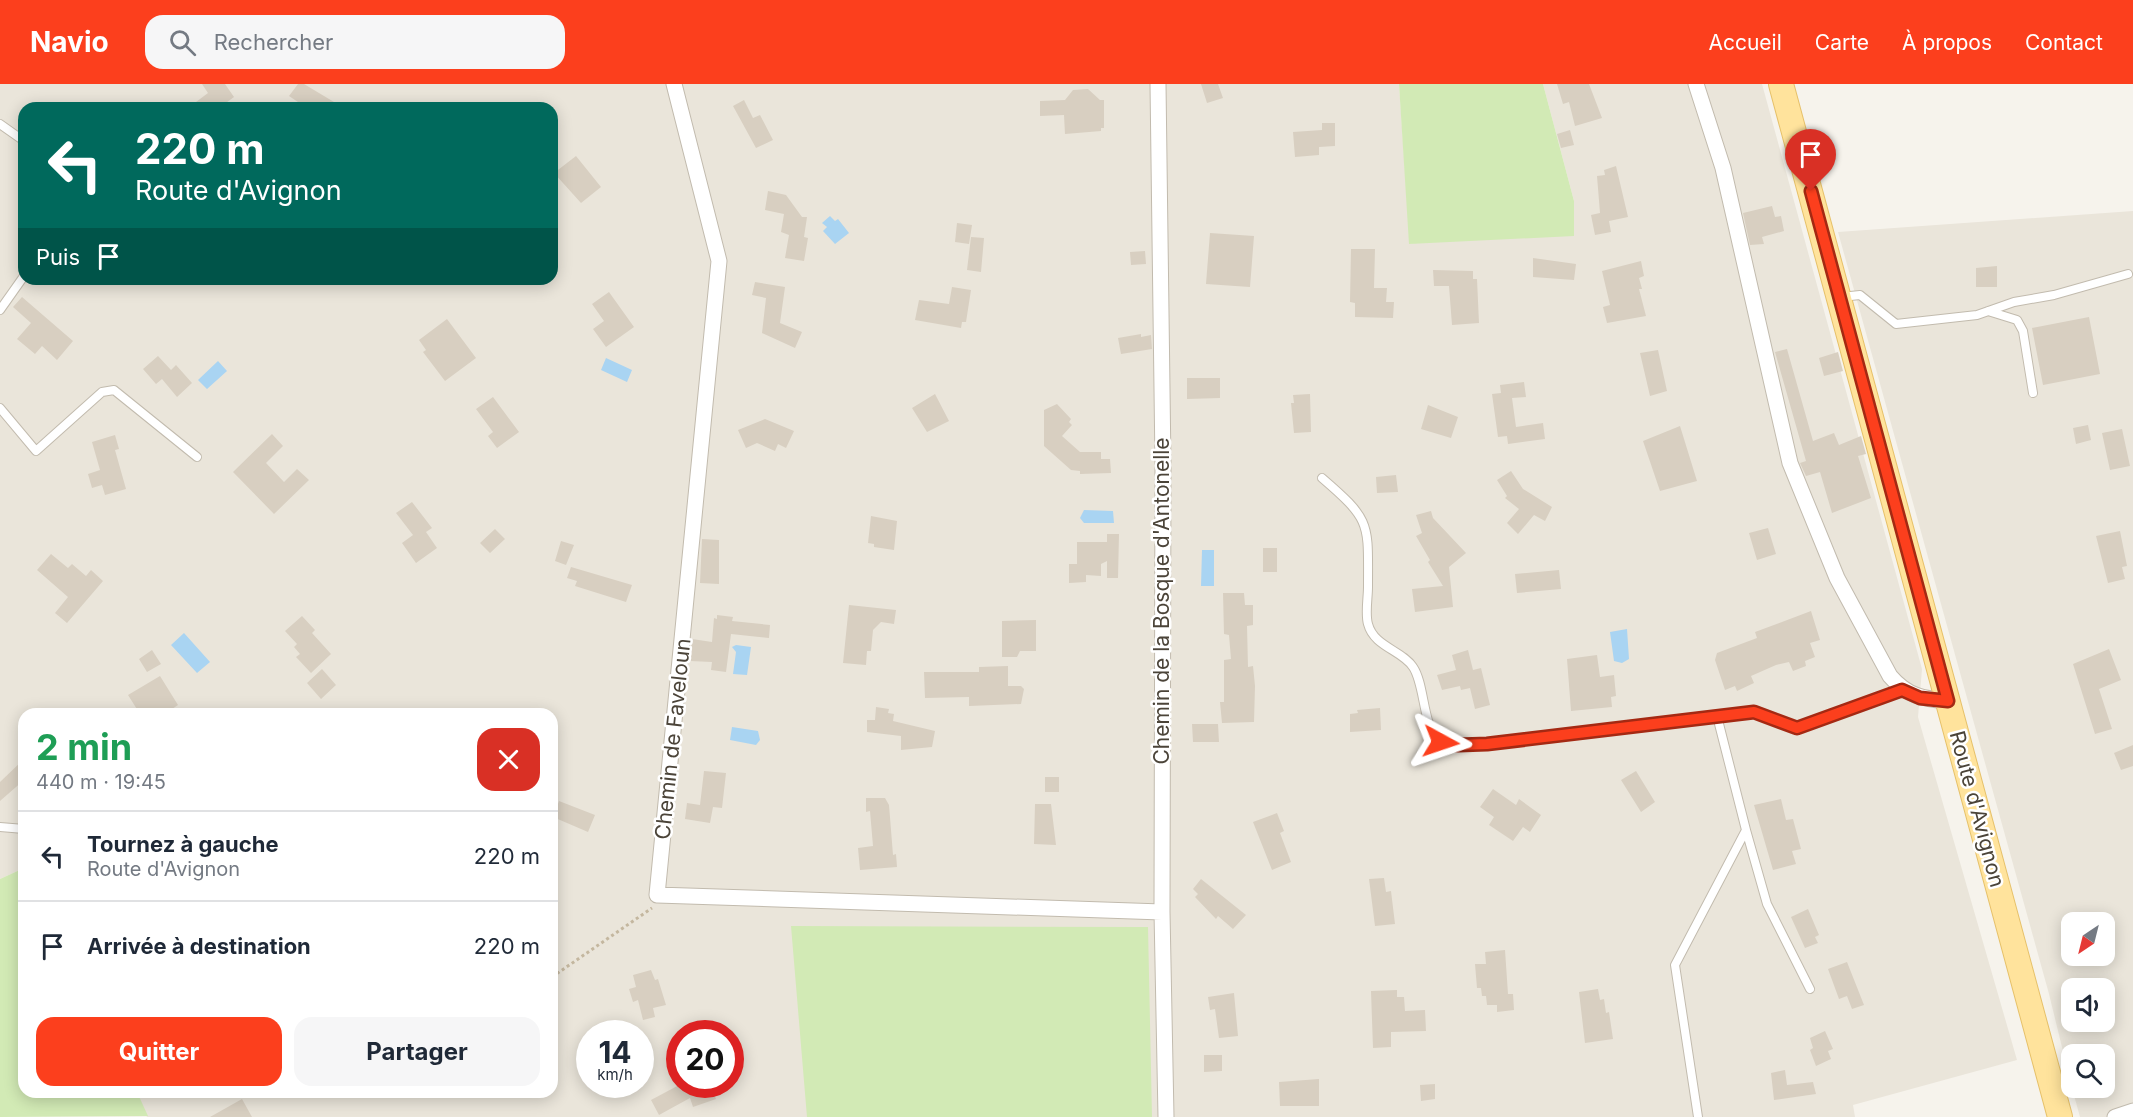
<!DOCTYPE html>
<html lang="fr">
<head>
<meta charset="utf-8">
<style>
  body { margin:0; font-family:Inter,sans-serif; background:#f6f6f7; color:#1f2937; height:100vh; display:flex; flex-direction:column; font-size:22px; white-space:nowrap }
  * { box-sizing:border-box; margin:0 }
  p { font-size:20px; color:#747a83 }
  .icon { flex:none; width:33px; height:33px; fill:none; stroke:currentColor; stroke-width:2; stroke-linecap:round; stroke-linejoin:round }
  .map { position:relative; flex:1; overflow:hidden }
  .drawer { position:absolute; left:18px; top:624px; width:540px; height:390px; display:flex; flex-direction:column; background:#fff; border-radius:18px; box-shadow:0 3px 15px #0003 }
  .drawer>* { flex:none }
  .top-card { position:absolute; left:18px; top:18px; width:540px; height:183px; border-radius:18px; box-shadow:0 3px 15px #0003; background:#00695c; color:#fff; overflow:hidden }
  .needle { width:39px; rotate:215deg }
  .controls { position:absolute; left:2061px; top:828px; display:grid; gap:12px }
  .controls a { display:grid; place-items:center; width:54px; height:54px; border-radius:12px; background:#fff; box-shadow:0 3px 15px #0003; font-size:30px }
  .speed { position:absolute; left:576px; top:936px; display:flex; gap:12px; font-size:30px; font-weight:700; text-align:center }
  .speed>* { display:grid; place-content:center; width:78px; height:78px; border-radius:50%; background:#fff; box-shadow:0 3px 15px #0003; line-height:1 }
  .speed small { font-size:15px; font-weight:400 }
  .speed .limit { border:9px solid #d22; background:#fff; color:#111 }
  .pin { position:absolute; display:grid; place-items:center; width:51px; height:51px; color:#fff; margin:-62px -26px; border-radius:50% 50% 50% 0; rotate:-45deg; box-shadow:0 0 6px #0007 }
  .pin .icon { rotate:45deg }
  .me { position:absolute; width:66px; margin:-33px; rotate:95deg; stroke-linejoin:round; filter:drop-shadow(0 0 4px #0008) }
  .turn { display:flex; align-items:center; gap:21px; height:126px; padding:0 18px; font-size:27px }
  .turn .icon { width:78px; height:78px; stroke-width:2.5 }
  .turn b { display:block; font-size:42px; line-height:51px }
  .then { display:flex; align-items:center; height:57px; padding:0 18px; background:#0003; gap:12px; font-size:22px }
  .round { display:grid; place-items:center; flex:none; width:63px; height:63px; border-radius:18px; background:#f6f6f7 }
  .head { display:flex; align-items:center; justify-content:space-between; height:102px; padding:0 18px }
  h1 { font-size:36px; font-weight:700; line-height:45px; color:#1e9e55 }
  .cta { display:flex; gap:12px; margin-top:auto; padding:12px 18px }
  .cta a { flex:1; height:69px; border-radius:18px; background:#fc3f1d; color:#fff; font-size:24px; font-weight:700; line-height:69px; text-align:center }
  .cta a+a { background:#f6f6f7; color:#1f2937 }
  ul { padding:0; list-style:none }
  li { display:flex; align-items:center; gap:18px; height:90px; padding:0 18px; border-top:2px solid #e0e1e3 }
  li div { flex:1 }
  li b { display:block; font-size:22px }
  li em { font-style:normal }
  header { display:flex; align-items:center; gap:36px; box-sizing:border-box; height:84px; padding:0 30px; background:#fc3f1d; color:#fff }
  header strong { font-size:28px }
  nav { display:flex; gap:33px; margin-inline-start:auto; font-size:21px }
  .search { width:420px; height:54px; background:#f6f6f7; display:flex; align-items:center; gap:15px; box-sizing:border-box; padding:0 21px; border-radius:18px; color:#747a83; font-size:22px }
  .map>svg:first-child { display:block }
  .residential { fill:#eae5da; fill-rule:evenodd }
  .green { fill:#d2eab5 }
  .water { fill:#a9d4f2 }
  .building { fill:#d8cfc1 }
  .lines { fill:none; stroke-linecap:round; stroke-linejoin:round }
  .service-casing { stroke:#c2bbae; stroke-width:10 }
  .minor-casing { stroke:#c2bbae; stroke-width:17 }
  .primary-casing { stroke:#e6c16a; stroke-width:26 }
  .path { stroke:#c4b79f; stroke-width:3; stroke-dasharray:3 3; stroke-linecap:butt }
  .service { stroke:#fff; stroke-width:8 }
  .minor { stroke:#fff; stroke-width:15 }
  .primary { stroke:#ffe39c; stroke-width:24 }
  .route-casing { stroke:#a42913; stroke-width:15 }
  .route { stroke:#fc3f1d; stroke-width:10 }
  .labels { text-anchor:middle; stroke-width:5; stroke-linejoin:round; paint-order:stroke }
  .street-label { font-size:21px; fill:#4b4439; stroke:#fff }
</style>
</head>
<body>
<header>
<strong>Navio</strong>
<div class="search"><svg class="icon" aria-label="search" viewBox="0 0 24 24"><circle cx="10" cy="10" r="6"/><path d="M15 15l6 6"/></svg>Rechercher</div>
<nav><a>Accueil</a><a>Carte</a><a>À propos</a><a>Contact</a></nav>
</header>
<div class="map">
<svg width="2133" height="1033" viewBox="0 0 2133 1033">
  <rect width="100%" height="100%" fill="#f6f3ec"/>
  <!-- residential -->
  <path class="residential" d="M0 0H1399L1410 160 1574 117 1543 0H1762L1922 585 1918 633 2017 976 1853 1021 1855 1033H147L137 1008H552V630H24V784L0 795ZM24 24H552V195H24ZM590 950H640V1000H590ZM680 950H730V1000H680Z
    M2133 127V1033H2080L2072 1004H2104V970H2072L2071 1000 2049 910 1838 148ZM2072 838H2104V872H2072ZM2072 904H2104V938H2072Z"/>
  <!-- green -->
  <path class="green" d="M1399 0H1543L1574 117V152L1409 160Z
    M24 784V1008H137L148 1032 0 1033V795Z
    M791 842 1148 843 1152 1033H807Z"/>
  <!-- water -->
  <path class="water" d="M830 132 835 137 838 135 849 149 835 160 823 147 827 143 822 139Z
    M606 274 632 286 627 298 601 286Z
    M218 277 227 287 207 305 198 296Z
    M1084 426 1113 427 1114 439H1084L1080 434Z
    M1202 466H1214V502H1201Z
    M1627 545 1629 575 1622 579 1614 577 1610 548Z
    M184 549 210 578 197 589 171 561Z
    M736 561 751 563 747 591 733 590 736 568 732 563Z
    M732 643 758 647 760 656 756 661 730 656Z"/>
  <!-- building -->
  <path class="building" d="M202 0H225L234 13 219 24H188L208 9Z
    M298 0H304L344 24H307L289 12Z
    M1201 0H1218L1223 14 1207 19Z
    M1557 0H1589L1602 34 1575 42 1569 18 1563 20Z
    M1088 5 1100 16H1104V44H1101V47L1065 50 1064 31 1040 32V17L1065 16 1073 6Z
    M744 16 753 34 760 31 773 56 756 64 733 22Z
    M1322 39H1335V62L1319 63V71L1295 73 1293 48 1322 46Z
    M1570 46 1574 61 1561 64 1557 50Z
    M576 72 601 103 581 119 554 89Z
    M1616 82 1628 133 1609 137 1611 148 1595 151 1591 131 1600 129 1597 92 1605 91 1604 86Z
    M768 107 786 111 802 133H807L804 153 808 154 804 177 785 174 789 151 781 148 784 130 765 126Z
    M1772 122 1775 133 1781 132 1784 147 1762 153 1764 160 1750 161 1743 129Z
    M957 139 972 141 969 160 955 158Z
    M1210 149 1254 152 1250 203 1206 200Z
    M971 153 984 154 981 188 967 186Z
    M1351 165H1375L1374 204H1387L1386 218H1394L1393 234 1355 233V219L1350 218Z
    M1145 167 1146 180 1131 181 1130 168Z
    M1533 174 1576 180 1574 196 1533 193Z
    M1641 177 1644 192 1639 194 1642 205H1639L1646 232 1607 239 1603 223 1610 221 1602 187Z
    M1997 182V203H1976V184Z
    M1433 186 1473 187V195H1477L1479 239 1452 241 1449 202H1434Z
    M755 198 785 203 780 239 802 248 795 264 762 249 766 214 752 211Z
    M952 203 971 206 966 238H962L961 244 915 236 919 216 949 220Z
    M609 208 634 243 606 263 593 245 604 237 592 220Z
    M22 213 73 257 57 276 42 262 35 270 17 255 31 239 13 223Z
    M2089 233 2100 290 2043 301 2032 244Z
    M447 235 476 274 445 297 423 268 426 266 419 256Z
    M1141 250V253L1151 251 1152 265 1121 270 1118 254Z
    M1787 265 1813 357 1834 349 1839 361 1861 352 1866 370 1858 372 1871 414 1832 429 1820 388 1806 392 1800 379 1806 377 1775 268Z
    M1658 266 1667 307 1650 312 1640 269Z
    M1838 268 1843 287 1824 292 1819 274Z
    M158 272 171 286 176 281 192 299 177 313 162 295 156 300 143 285Z
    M1187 294H1220V314L1187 315Z
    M1524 298 1526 313 1512 314 1516 343 1543 339 1545 355 1508 360 1507 352 1498 353 1492 310 1501 309 1500 301Z
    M935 310 949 337 927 348 912 324Z
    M1310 310 1311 348 1294 349 1291 319H1294L1293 311Z
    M493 313 519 348 497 364 488 352 493 348 476 325Z
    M1057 320 1071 335 1069 338 1072 341 1062 352 1080 368H1101V375H1110L1111 389 1080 390V387L1071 386 1044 362V326Z
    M1428 321 1458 333 1451 354 1421 345Z
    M765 335 794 347 786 364 778 360 775 367 757 359 746 364 738 346Z
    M2088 341 2091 356 2076 360 2073 344Z
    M1680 342 1697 397 1660 407 1643 357Z
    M2122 345 2130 382 2110 386 2102 349Z
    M272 350 283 362 266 379 284 398 297 385 309 396 274 430 233 388Z
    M115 351 119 365 115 366 126 405 105 411 102 401 92 404 88 390 100 386 92 358Z
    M1511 387 1523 405 1552 423 1545 437 1534 431 1518 450 1507 439 1519 425 1505 414 1507 412 1497 396Z
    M1396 391 1398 408 1377 409 1376 393Z
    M412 418 432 444 426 448 437 464 416 479 402 459 413 451 396 429Z
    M1431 427 1433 434 1466 469 1449 483 1453 523 1415 528 1412 505 1443 502 1428 478 1430 476 1416 452 1422 449 1416 431Z
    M871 432 897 437 894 466 874 463V460L868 459Z
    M1768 444 1776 470 1757 476 1749 449Z
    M495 445 505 455 490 469 480 459Z
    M2120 447 2127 482 2122 483 2125 495 2108 499 2096 452Z
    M1107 450H1119L1118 494H1107V477L1101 480V492L1086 491V498L1069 499V480H1077V458H1107Z
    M702 455 719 456V500L700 499Z
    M561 457 574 461 566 481 555 477Z
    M1263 464H1277V488H1263Z
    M51 470 68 484 72 480 86 492 91 486 103 497 67 539 55 529 68 513 37 486Z
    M571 483 632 501 626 518 575 502 577 497 567 494Z
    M1559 486 1561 505 1517 509 1515 490Z
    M1223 509H1244L1245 521H1253V541L1247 542 1248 583 1253 582 1255 602 1254 638 1222 639 1220 618H1224V576L1231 575 1229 551 1224 550Z
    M849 521 896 526 894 540 881 538 873 546 871 567H867L866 581 843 579Z
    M1811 527 1820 556 1810 559 1815 573 1805 577 1806 582 1793 587 1789 578 1776 581 1751 592 1754 599 1737 607 1735 602 1725 606 1715 576 1717 569 1757 554 1755 548Z
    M717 531 733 533 732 537 770 541 769 554 731 550 726 588 711 586 712 578 690 577 692 555 712 558 714 534 717 535Z
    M302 532 315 546 312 549 331 570 311 589 296 573 300 570 294 563 297 560 285 547Z
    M1036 536V567H1020L1017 573H1002V537Z
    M2109 565 2121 596 2099 605 2112 645 2095 650 2073 580Z
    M152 566 161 580 147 588 139 575Z
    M1468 566 1473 586 1481 584 1490 621 1475 625 1470 604 1461 606 1460 602 1442 606 1437 591 1456 586 1452 571Z
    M1597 571 1600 593 1614 591 1616 612 1611 613 1612 623 1571 627 1567 575Z
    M1008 582V602H1021L1024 605 1021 620 969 622V613L925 614 924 588H979V583Z
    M322 585 336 601 321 615 307 599Z
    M160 592 178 621 172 625 175 630H140L128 611Z
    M876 623 889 625 888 629 894 630 893 637 935 647 932 663 901 666V652L867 648V636H875Z
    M1380 624 1381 646 1350 648V630L1358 629 1357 626Z
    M1192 640H1218L1219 658H1193Z
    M2133 661V682L2121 686 2114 669Z
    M24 675V696L0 717V698Z
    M704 687 726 689 722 724 713 723 710 739 685 735 687 719 700 721Z
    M1636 687 1655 718 1641 728 1621 696Z
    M1045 693H1059V708H1045Z
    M1493 705 1516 721 1519 715 1541 731 1530 748 1523 743 1513 757 1489 741 1494 733 1480 723Z
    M866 714H885L889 721 893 771 896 770 897 783 860 786 858 764 873 762 870 727 866 728Z
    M1781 715 1786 736 1793 735 1801 765 1792 767 1796 780 1773 786 1754 721Z
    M559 717 595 731 588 748 553 733Z
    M1035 720H1051L1056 761 1034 760Z
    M1277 729 1284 747 1280 749 1291 778 1272 786 1253 738Z
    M1384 794 1386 808 1391 807 1395 840 1375 842 1369 795Z
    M1201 795 1246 831 1233 845 1218 832 1216 835 1195 813 1198 810 1193 805Z
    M1808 825 1819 851 1815 853 1818 859 1805 864 1791 833Z
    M1505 866 1508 910H1513L1514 926 1497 928V921H1487L1486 912H1482L1481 904H1477L1475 880H1486L1485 868Z
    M1847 878 1864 921 1852 925 1847 912 1839 915 1828 885Z
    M651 886 655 896 658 895 666 921 653 924 655 933 643 936 638 916 633 918 629 905 636 903 633 891Z
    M1598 905 1600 916 1604 915 1606 929 1609 928 1613 955 1585 959 1579 908Z
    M1397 906V913H1404L1405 927 1425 926 1426 947 1391 948V963L1373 964 1371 907Z
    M1234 909 1238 952 1219 954 1215 925 1210 926 1208 913Z
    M1825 947 1833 965 1828 967 1831 975 1816 982 1810 966 1813 964 1810 954Z
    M1204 971H1222V987L1204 988Z
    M1785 986 1787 1001 1813 998 1816 1010 1774 1016 1771 989Z
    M1319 995V1022H1280L1279 998Z
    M681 1000H717L711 1003 716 1015 693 1023 690 1014 659 1031 651 1016Z
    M1435 1000V1015L1421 1017 1420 1001Z
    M242 1015 252 1033H210Z"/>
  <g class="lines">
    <!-- service casing -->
    <g class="service-casing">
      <path id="service" d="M0 40 24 57
        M1841 213 1860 211 1896 240 1977 231 2014 218 2054 211 2128 190
        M0 226 24 192
        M1988 227 2017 236 2023 247 2033 309
        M0 324 36 367 102 308 114 306 197 373
        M1322 394C1372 437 1368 439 1368 503 1368 514 1365 530 1368 540 1374 563 1402 566 1413 583 1426 602 1422 648 1442 658 1455 664 1474 660 1487 660L1753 628 1797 644 1902 606
        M0 743 24 745
        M1746 746 1767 820 1810 905
        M1698 1033 1675 881 1746 746 1717 632"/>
    </g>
    <!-- minor casing -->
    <g class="minor-casing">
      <path id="minor" d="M674 0 719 177 657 811 1162 828
        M1158 0 1163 381 1162 828 1166 1033
        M1696 0 1723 84 1790 379 1837 494 1890 592C1907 612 1923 615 1948 617
        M2115 1033 2133 1027"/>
    </g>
    <!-- primary casing -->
    <g class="primary-casing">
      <path id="primary" d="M1781 0 2060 1033"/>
    </g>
    <!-- path -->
    <path class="path" d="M552 893 652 824"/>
    <!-- service -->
    <use href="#service" class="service"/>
    <!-- minor -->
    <use href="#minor" class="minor"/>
    <!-- primary -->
    <use href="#primary" class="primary"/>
  </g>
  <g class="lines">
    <!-- route casing -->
    <g class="route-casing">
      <path id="route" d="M1441 658 1458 661 1487 660 1754 628 1797 644 1902 606 1920 614 1948 617 1811 107"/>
    </g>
    <!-- route -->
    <use href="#route" class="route"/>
  </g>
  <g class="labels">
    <!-- street labels -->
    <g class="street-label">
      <text transform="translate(1162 517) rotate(-90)" y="7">Chemin de la Bosque d'Antonelle</text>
      <text transform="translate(673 655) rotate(-84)" y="7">Chemin de Faveloun</text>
      <text transform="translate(1977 725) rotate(75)" y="7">Route d'Avignon</text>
    </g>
  </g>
</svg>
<div class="controls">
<a><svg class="needle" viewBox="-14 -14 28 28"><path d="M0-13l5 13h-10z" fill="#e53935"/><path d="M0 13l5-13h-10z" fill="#747a83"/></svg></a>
<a><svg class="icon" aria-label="sound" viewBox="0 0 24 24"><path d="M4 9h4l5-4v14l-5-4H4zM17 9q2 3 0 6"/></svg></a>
<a><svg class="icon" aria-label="search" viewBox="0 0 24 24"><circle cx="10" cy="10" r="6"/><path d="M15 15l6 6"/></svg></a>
</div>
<div class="speed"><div>14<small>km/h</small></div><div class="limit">20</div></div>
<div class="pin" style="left:1811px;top:107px;background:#d93025"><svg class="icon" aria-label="arrive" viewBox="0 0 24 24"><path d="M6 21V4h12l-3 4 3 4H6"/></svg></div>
<svg class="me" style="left:1441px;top:658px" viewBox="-20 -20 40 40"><path d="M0-17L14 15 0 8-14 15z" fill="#fc3f1d" stroke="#fff" stroke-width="4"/></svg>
<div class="top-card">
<div class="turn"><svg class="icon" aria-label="left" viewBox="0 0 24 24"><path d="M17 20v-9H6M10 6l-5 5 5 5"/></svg><div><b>220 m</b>Route d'Avignon</div></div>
<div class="then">Puis<svg class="icon" aria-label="arrive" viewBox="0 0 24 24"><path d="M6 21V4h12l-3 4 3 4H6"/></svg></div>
</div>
<section class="drawer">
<div class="head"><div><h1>2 min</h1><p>440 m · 19:45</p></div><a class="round" style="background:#d93025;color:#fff"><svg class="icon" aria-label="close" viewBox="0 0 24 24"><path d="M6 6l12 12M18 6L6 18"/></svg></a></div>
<ul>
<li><svg class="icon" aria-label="left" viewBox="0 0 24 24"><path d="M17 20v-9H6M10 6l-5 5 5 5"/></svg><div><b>Tournez à gauche</b><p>Route d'Avignon</p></div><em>220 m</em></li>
<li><svg class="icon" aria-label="arrive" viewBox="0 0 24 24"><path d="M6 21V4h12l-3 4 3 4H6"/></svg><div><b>Arrivée à destination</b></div><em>220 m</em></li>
</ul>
<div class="cta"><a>Quitter</a><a>Partager</a></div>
</section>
</div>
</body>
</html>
